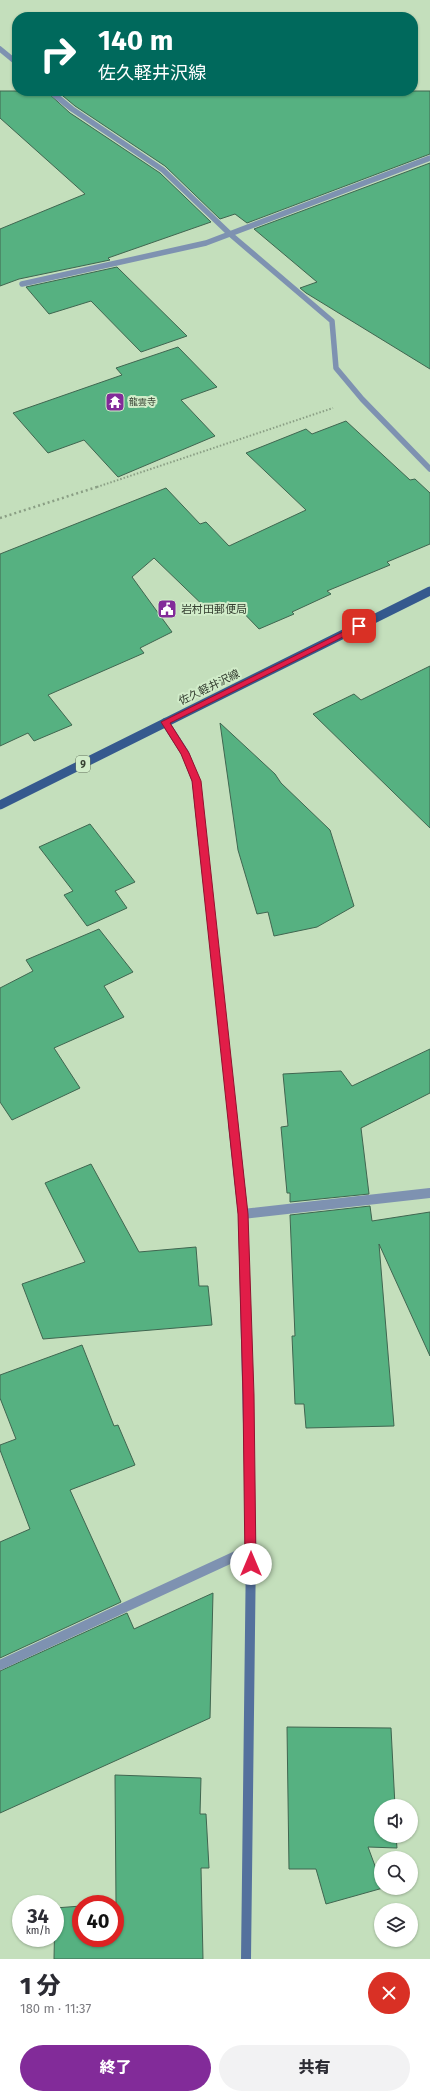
<!DOCTYPE html>
<html lang="ja">
<head>
<meta charset="utf-8">
<style>
  body { margin:0; font-family:"Fira Sans","Noto Sans JP",sans-serif; background:#f2f2f3; color:#2b2b33; height:100vh; display:flex; flex-direction:column; font-size:15px; white-space:nowrap }
  * { box-sizing:border-box; margin:0 }
  p { font-size:13px; color:#7c7c81 }
  .icon { flex:none; width:22px; height:22px; fill:none; stroke:currentColor; stroke-width:2; stroke-linecap:round; stroke-linejoin:round }
  .map { position:relative; height:1959px; overflow:hidden }
  .panel { display:flex; flex-direction:column; background:#fff; flex:1 }
  .panel>* { flex:none }
  .hud { position:absolute; left:12px; top:12px; width:406px; height:84px; border-radius:16px; box-shadow:0 1px 3px #0004; background:#00695c; color:#fff; overflow:hidden }
  .tools { position:absolute; left:374px; top:1799px; display:grid; gap:8px }
  .tools a { display:grid; place-items:center; width:44px; height:44px; border-radius:50%; background:#fff; box-shadow:0 1px 3px #0004; font-size:20px }
  .speed { position:absolute; left:12px; top:1895px; display:flex; gap:8px; font-size:20px; font-weight:700; text-align:center }
  .speed>* { display:grid; place-content:center; width:52px; height:52px; border-radius:50%; background:#fff; box-shadow:0 1px 3px #0004; line-height:1 }
  .speed small { font-size:10px; font-weight:400 }
  .speed .limit { border:6px solid #d22; background:#fff; color:#111 }
  .pin { position:absolute; display:grid; place-items:center; width:34px; height:34px; color:#fff; margin:-17px; border-radius:8px; box-shadow:0 2px 6px #0006 }
  .me { position:absolute; width:44px; margin:-22px; rotate:0deg; stroke-linejoin:round; filter:drop-shadow(0 0 3px #0008) }
  .turn { display:flex; align-items:center; gap:14px; height:84px; padding:0 20px; font-size:18px }
  .turn .icon { width:52px; height:52px; stroke-width:2.5 }
  .turn b { display:block; font-size:28px; line-height:34px }
  .round { display:grid; place-items:center; flex:none; width:42px; height:42px; border-radius:21px; background:#f2f2f3 }
  .headline { display:flex; align-items:center; justify-content:space-between; height:68px; padding:0 20px }
  h1 { font-size:24px; font-weight:800; line-height:30px }
  .action { display:flex; gap:8px; margin-top:auto; padding:8px 20px }
  .action a { flex:1; height:46px; border-radius:24px; background:#822b99; color:#fff; font-size:16px; font-weight:800; line-height:46px; text-align:center }
  .action a+a { background:#f2f2f3; color:#2b2b33 }
  .map>svg:first-child { display:block }
  .building { fill:#56b181; stroke:#406650 }
  .lines { fill:none; stroke-linecap:round; stroke-linejoin:round }
  .path-far1 { stroke:#8a9e84; stroke-width:2; stroke-dasharray:1.5 2; stroke-linecap:butt }
  .path { stroke:#8a9e84; stroke-width:2.5; stroke-dasharray:2 3; stroke-linecap:butt }
  .lane-far1 { stroke:#7e92b1; stroke-width:5.5 }
  .lane { stroke:#7e92b1; stroke-width:10 }
  .street { stroke:#7e92b1; stroke-width:5.5 }
  .secondary-far1 { stroke:#54719d; stroke-width:8 }
  .secondary { stroke:#54719d; stroke-width:10 }
  .primary { stroke:#35598e; stroke-width:9 }
  .route { fill:#e11d48; stroke:#92132f }
  .labels { text-anchor:middle; stroke-width:4; stroke-linejoin:round; paint-order:stroke }
  .far-poi-label { font-size:9px; fill:#353f31; stroke:#d1ecc9; text-anchor:start }
  .shield { fill:#d1ecc9; stroke:#64735f; stroke-width:1 }
  .shield-label { font-size:10px; font-weight:bold; fill:#353f31 }
  .poi-label { font-size:11px; fill:#353f31; stroke:#d1ecc9; text-anchor:start }
  .street-label { font-size:11px; fill:#353f31; stroke:#d1ecc9 }
</style>
</head>
<body>
<div class="map">
<svg width="430" height="1959" viewBox="0 0 430 1959">
  <rect width="100%" height="100%" fill="#c4dfbc"/>
  <!-- building -->
  <path class="building" d="M0 91H46L70 113 160 173 211 222 108 258 110 260 19 279 0 286V229L85 194 0 118Z
    M57 91H430V154L247 223 235 214 220 219 165 166 75 106Z
    M430 163V369L306 293 300 288 317 282 254 229Z
    M117 267 187 336 141 352 91 301 49 314 26 287Z
    M178 347 217 387 181 400 215 436 118 477 84 440 48 453 13 413 122 375 116 368Z
    M346 421 410 480 415 479 430 493V544L387 562 390 565 327 591 331 594 292 612 294 614 259 629 233 602 211 613 154 558 132 577 172 632 140 648 144 653 48 695 72 725 34 741 28 733 0 746V554L166 488 200 524 206 522 229 546 306 510 246 453 306 429 312 434Z
    M430 666V828L313 714 354 694 361 700Z
    M220 723 275 774 281 783 330 830 354 906 317 927 274 936 268 912 257 914 238 850Z
    M90 824 135 882 115 891 127 908 87 926 64 895 73 891 39 847Z
    M99 929 133 972 104 986 124 1017 54 1048 80 1088 12 1120 0 1102V988L33 971 26 960Z
    M430 1049V1093L361 1128 369 1194 290 1202V1193H287L281 1127 288 1126 283 1074 341 1071 352 1086Z
    M91 1164 139 1252 196 1247 199 1286H208L212 1325 43 1339 22 1284 85 1262 45 1183Z
    M370 1206 372 1221 430 1212V1356L379 1244 394 1426 306 1428 304 1404H295L292 1336H295L290 1215Z
    M82 1345 114 1426 118 1425 135 1465 70 1490 121 1602 0 1658V1542L30 1529 0 1450V1445L16 1439 0 1398V1375Z
    M213 1593 210 1718 0 1813V1671L127 1613 134 1629Z
    M287 1727 391 1728 395 1806H381V1836H396L397 1848 368 1847 381 1882V1888H383L326 1904 316 1869H289Z
    M115 1775 201 1778 200 1814H206L209 1868H201L203 1959H54L55 1908 81 1906V1938H115V1904H111H116Z"/>
  <g class="lines">
    <!-- path-far1 -->
    <path class="path-far1" d="M97 487 333 408"/>
    <!-- path -->
    <path class="path" d="M0 518 100 486"/>
    <!-- lane-far1 -->
    <path class="lane-far1" d="M22 284 206 243 430 158"/>
    <!-- lane -->
    <path class="lane" d="M243 1214 430 1193
      M0 1665 251 1549"/>
    <!-- street -->
    <path class="street" d="M0 49 17 63
      M50 91 72 109 163 170 230 234 332 321 336 368 362 399 430 469"/>
    <!-- secondary-far1 -->
    <path class="secondary-far1" d="M165 722 185 753 196 781 233 1124"/>
    <!-- secondary -->
    <path class="secondary" d="M233 1123 243 1214 251 1549 246 1959"/>
    <!-- primary -->
    <path class="primary" d="M0 805 430 591"/>
  </g>
  <!-- route -->
  <path class="route" d="M359 624 361 625V628L170 723 189 753 201 781 248 1214 254 1395 256 1564 255 1568 251 1570 247 1568 245 1564 243 1395 238 1214 192 781 181 754 161 722Z"/>
  <!-- icons -->
  <defs>
    <g id="temple-square" transform="scale(1)"><rect x="-9" y="-9" width="18" height="18" rx="4" fill="#822b99" stroke="#d1ecc9"/><path d="M0-6L5-2H3V0L6.5 2.5H4V6H1.5V3h-3V6H-4V2.5H-6.5L-3 0V-2H-5Z" fill="#fff"/></g>
    <g id="civic-square" transform="scale(1)"><rect x="-9" y="-9" width="18" height="18" rx="4" fill="#822b99" stroke="#d1ecc9"/><path d="M-.6-6.5H3V-4.5H.6V-3L4-1V1h2V6H-6V1h2V-1L-.6-3ZM-1.2 2.5V6h2.4V2.5Z" fill="#fff"/></g>
  </defs>
  <g fill-rule="evenodd">
    <use href="#temple-square" x="115" y="402"/>
    <use href="#civic-square" x="167" y="609"/>
  </g>
  <g class="labels">
    <!-- far-poi labels -->
    <g class="far-poi-label">
      <text x="129" y="405">龍雲寺</text>
    </g>
    <!-- shield labels -->
    <rect class="shield" x="76" y="756" width="14" height="16" rx="3"/>
    <g class="shield-label">
      <text x="83" y="768">9</text>
    </g>
    <!-- poi labels -->
    <g class="poi-label">
      <text x="181" y="613">岩村田郵便局</text>
    </g>
    <!-- street labels -->
    <g class="street-label">
      <text transform="translate(209 687) rotate(-26)" y="4">佐久軽井沢線</text>
    </g>
  </g>
</svg>
<div class="tools">
<a><svg class="icon" aria-label="sound" viewBox="0 0 24 24"><path d="M4 9h4l5-4v14l-5-4H4zM17 9q2 3 0 6"/></svg></a>
<a><svg class="icon" aria-label="search" viewBox="0 0 24 24"><circle cx="10" cy="10" r="6"/><path d="M15 15l6 6"/></svg></a>
<a><svg class="icon" aria-label="layers" viewBox="0 0 24 24"><path d="M12 4l9 5-9 5-9-5zM3 14l9 5 9-5"/></svg></a>
</div>
<div class="speed"><div>34<small>km/h</small></div><div class="limit">40</div></div>
<div class="pin" style="left:359px;top:626px;background:#d93025"><svg class="icon" aria-label="arrive" viewBox="0 0 24 24"><path d="M6 21V4h12l-3 4 3 4H6"/></svg></div>
<svg class="me" style="left:251px;top:1564px" viewBox="-20 -20 40 40"><circle r="19" fill="#fff"/><path d="M0-13L10 11 0 6-10 11z" fill="#e11d48"/></svg>
<div class="hud">
<div class="turn"><svg class="icon" aria-label="right" viewBox="0 0 24 24"><path d="M7 20v-9h11M14 6l5 5-5 5"/></svg><div><b>140 m</b>佐久軽井沢線</div></div>
</div>
</div>
<section class="panel">
<div class="headline"><div><h1>1 分</h1><p>180 m · 11:37</p></div><a class="round" style="background:#d93025;color:#fff"><svg class="icon" aria-label="close" viewBox="0 0 24 24"><path d="M6 6l12 12M18 6L6 18"/></svg></a></div>
<div class="action"><a>終了</a><a>共有</a></div>
</section>
</body>
</html>
